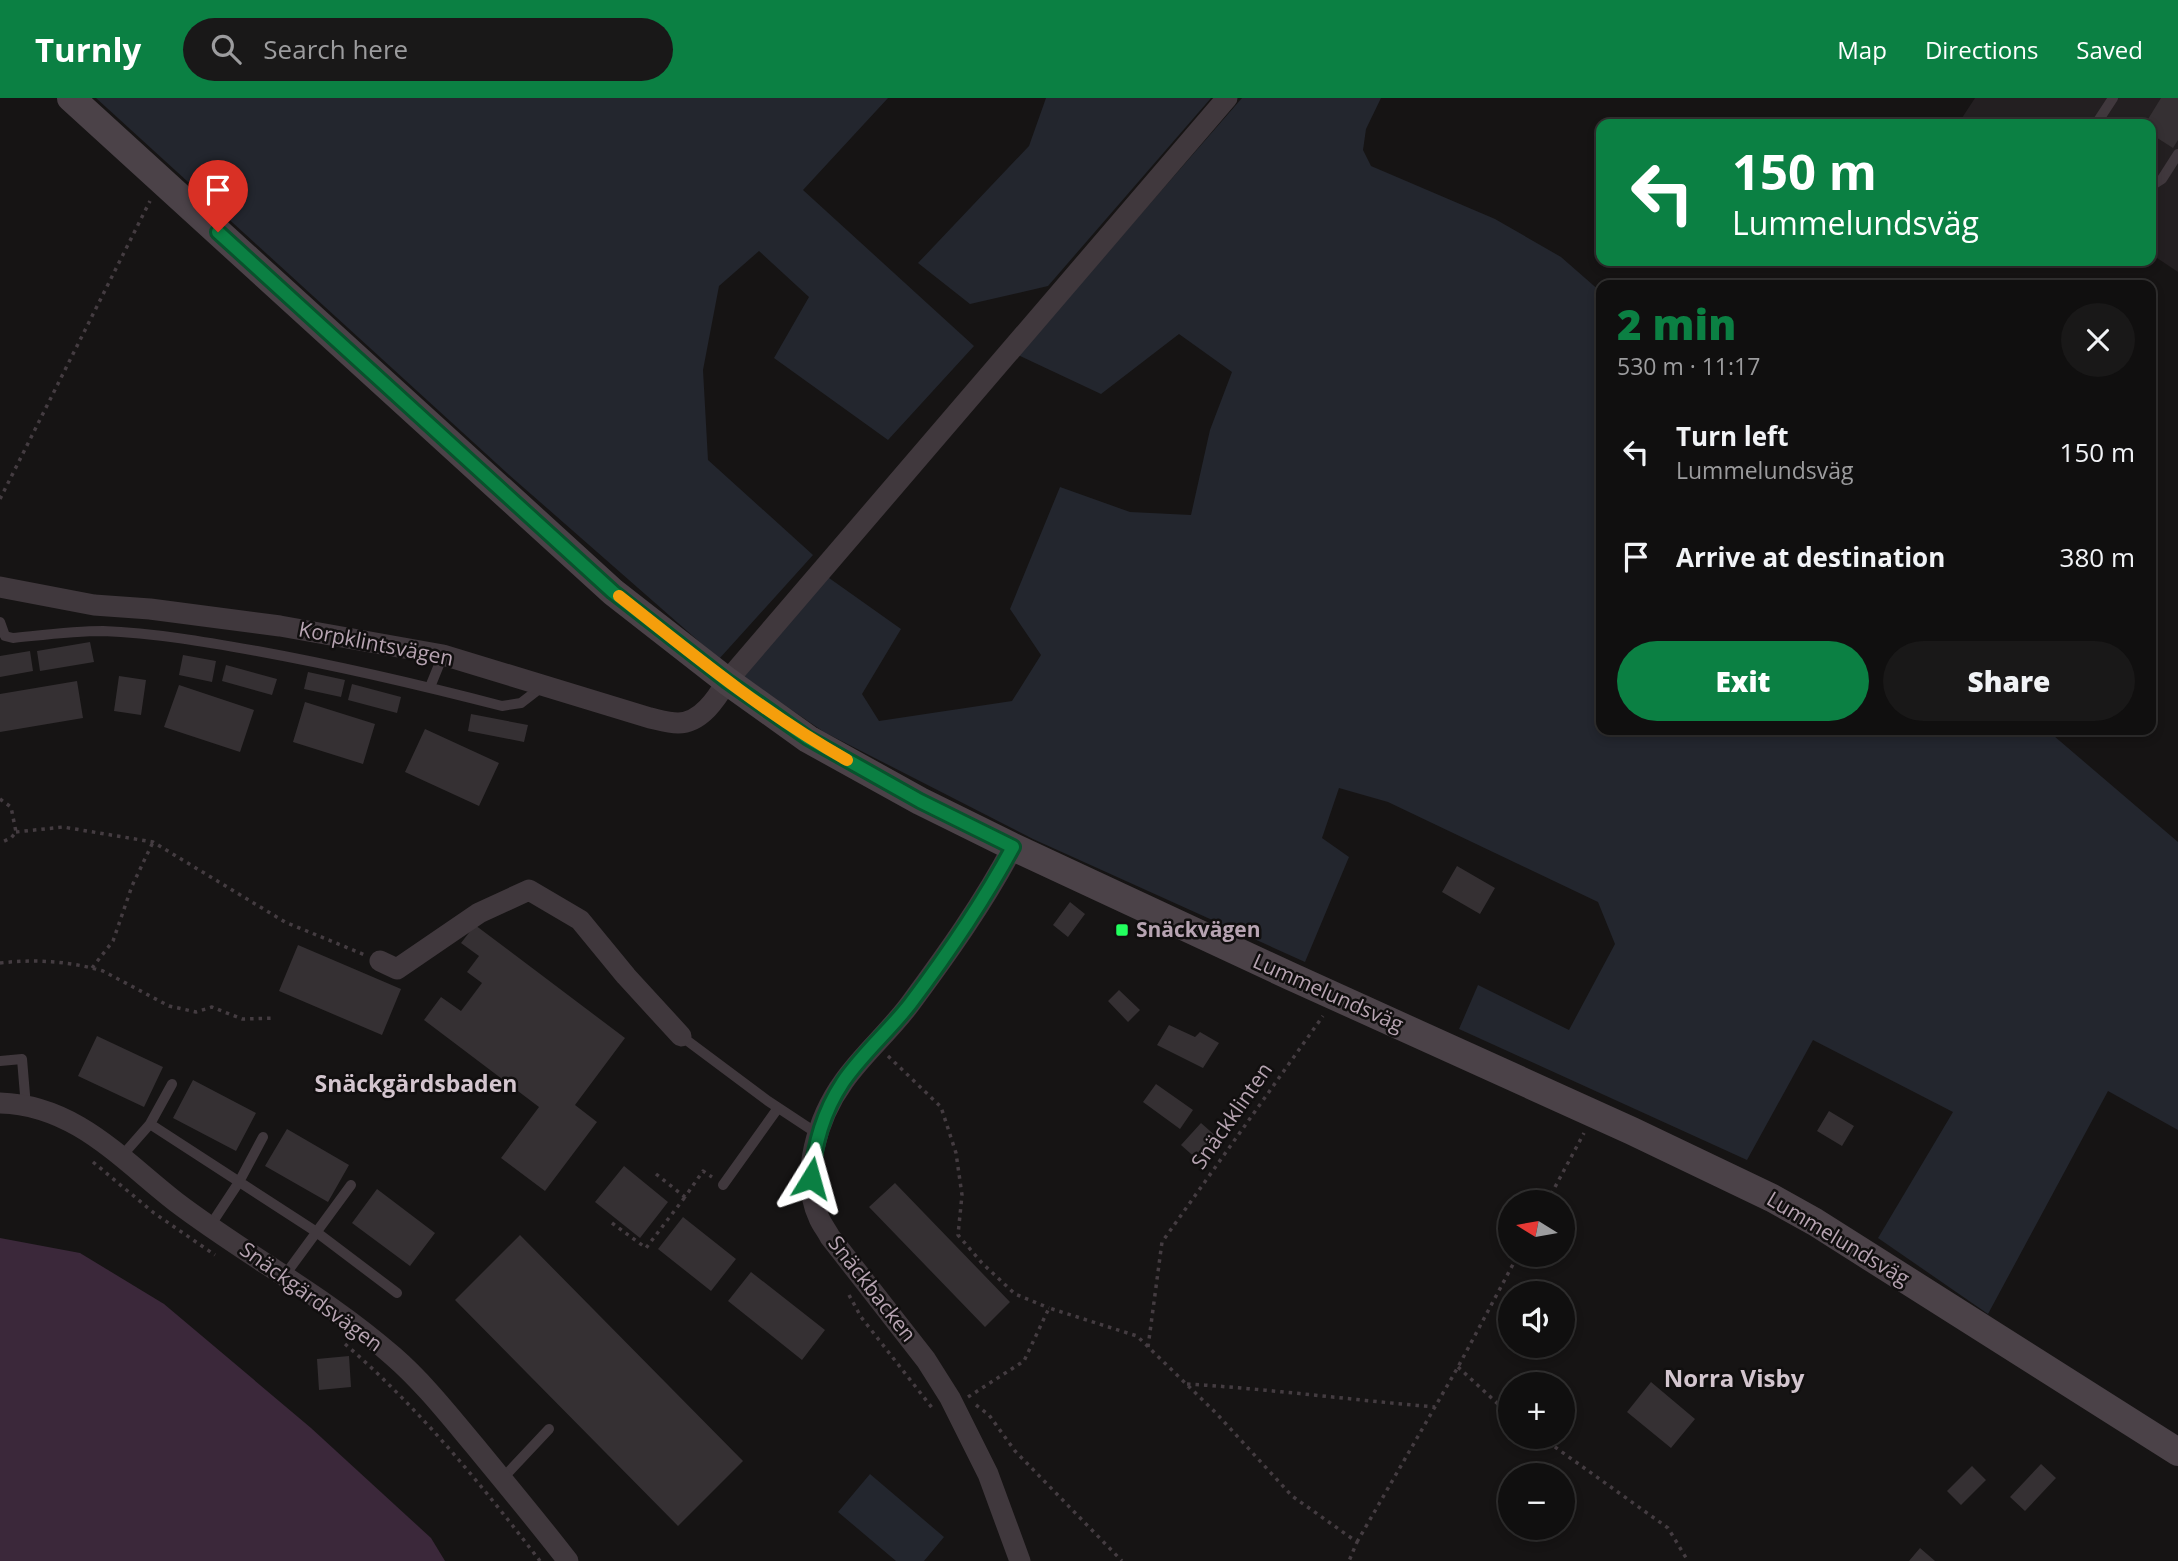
<!DOCTYPE html>
<html lang="en">
<head>
<meta charset="utf-8">
<style>
  body { margin:0; font-family:"Open Sans",sans-serif; background:#191818; color:#f1f3f6; height:100vh; display:flex; flex-direction:column; font-size:26px; white-space:nowrap }
  * { box-sizing:border-box; margin:0 }
  p { font-size:23px; color:#9c9c9e }
  .icon { flex:none; width:38px; height:38px; fill:none; stroke:currentColor; stroke-width:2; stroke-linecap:round; stroke-linejoin:round }
  .map { position:relative; flex:1; overflow:hidden }
  .sheet { position:absolute; left:1596px; top:182px; width:560px; height:455px; display:flex; flex-direction:column; background:#100f0f; border-radius:14px; box-shadow:0 4px 10px #0003,0 0 0 2px #302f2f }
  .sheet>* { flex:none }
  .guide { position:absolute; left:1596px; top:21px; width:560px; height:147px; border-radius:14px; box-shadow:0 4px 10px #0003,0 0 0 2px #302f2f; background:#0b8043; color:#fff; overflow:hidden }
  .needle { width:46px; rotate:281deg }
  .tools { position:absolute; left:1498px; top:1092px; display:grid; gap:14px }
  .tools a { display:grid; place-items:center; width:77px; height:77px; border-radius:50%; background:#100f0f; box-shadow:0 4px 10px #0003,0 0 0 2px #302f2f; font-size:35px }
  .pin { position:absolute; display:grid; place-items:center; width:60px; height:60px; color:#fff; margin:-72px -30px; border-radius:50% 50% 50% 0; rotate:-45deg; box-shadow:0 0 7px #0007 }
  .pin .icon { rotate:45deg }
  .me { position:absolute; width:77px; margin:-38px; rotate:8deg; stroke-linejoin:round; filter:drop-shadow(0 0 5px #0008) }
  .turn { display:flex; align-items:center; gap:24px; height:147px; padding:0 21px; font-size:32px }
  .turn .icon { width:91px; height:91px; stroke-width:2.5 }
  .turn b { display:block; font-size:49px; line-height:60px }
  .round { display:grid; place-items:center; flex:none; width:74px; height:74px; border-radius:37px; background:#191818 }
  .head { display:flex; align-items:center; justify-content:space-between; height:119px; padding:0 21px }
  h1 { font-size:42px; font-weight:800; line-height:52px; color:#0b8043 }
  .cta { display:flex; gap:14px; margin-top:auto; padding:14px 21px }
  .cta a { flex:1; height:80px; border-radius:42px; background:#0b8043; color:#fff; font-size:28px; font-weight:800; line-height:80px; text-align:center }
  .cta a+a { background:#191818; color:#f1f3f6 }
  ul { padding:0; list-style:none }
  li { display:flex; align-items:center; gap:21px; height:105px; padding:0 21px }
  li div { flex:1 }
  li b { display:block; font-size:26px }
  li em { font-style:normal }
  header { display:flex; align-items:center; gap:42px; box-sizing:border-box; height:98px; padding:0 35px; background:#0b8043; color:#fff }
  header strong { font-size:33px }
  nav { display:flex; gap:38px; margin-inline-start:auto; font-size:24px }
  .search { width:490px; height:63px; background:#191818; display:flex; align-items:center; gap:18px; box-sizing:border-box; padding:0 24px; border-radius:38px; color:#9c9c9e; font-size:26px }
  .map>svg:first-child { display:block }
  .built { fill:#231f21 }
  .green { fill:#23262e }
  .water { fill:#3b283a }
  .building { fill:#353033 }
  .lines { fill:none; stroke-linecap:round; stroke-linejoin:round }
  .path { stroke:#443c41; stroke-width:3.5; stroke-dasharray:3.5 5; stroke-linecap:butt }
  .lane { stroke:#40383d; stroke-width:10 }
  .street { stroke:#40383d; stroke-width:21 }
  .secondary { stroke:#4b4248; stroke-width:28 }
  .route-casing { stroke:#07532c; stroke-width:18 }
  .route { stroke:#0b8043; stroke-width:12 }
  .slow { stroke:#f59e0b; stroke-width:12 }
  .poi-dot { fill:#22ff5e; stroke:#110f0f; stroke-width:2.5 }
  .labels { text-anchor:middle; stroke-width:5; stroke-linejoin:round; paint-order:stroke }
  .street-label { font-size:21px; fill:#b7a4b2; stroke:#110f0f }
  .poi-label { font-size:21px; font-weight:bold; fill:#b7a4b2; stroke:#110f0f; text-anchor:start }
  .neighbourhood-label { font-size:23px; font-weight:bold; fill:#d3c5ce; stroke:#110f0f }
  .quarter-label { font-size:24px; font-weight:bold; fill:#d3c5ce; stroke:#110f0f }
</style>
</head>
<body>
<header>
<strong>Turnly</strong>
<div class="search"><svg class="icon" aria-label="search" viewBox="0 0 24 24"><circle cx="10" cy="10" r="6"/><path d="M15 15l6 6"/></svg>Search here</div>
<nav><a>Map</a><a>Directions</a><a>Saved</a></nav>
</header>
<div class="map">
<svg width="2178" height="1463" viewBox="0 0 2178 1463">
  <rect width="100%" height="100%" fill="#161414"/>
  <!-- built -->
  <path class="built" d="M1975 0H2178V174L2151 156V26H1958Z"/>
  <!-- green -->
  <path class="green" d="M96 0H888L803 92 974 248 888 342 774 260 809 199 759 153 719 188 703 272 708 362 813 457 719 561 507 375Z
    M1046 0H1211L1048 188 970 206 918 165 1029 48Z
    M1242 0H1381L1366 31 1363 52 1371 68 1495 121 1561 159 1601 194V632H2047L2178 744V1032L2108 993 1988 1216 1878 1140 1953 1014 1813 942 1747 1062 1459 931 1478 887 1569 932 1615 846 1598 804 1388 704 1339 690 1322 740 1349 759 1305 864 1033 741 824 634 736 574 822 475 901 531 862 596 879 623 1012 603 1041 557 1010 511 1060 389 1130 414 1191 417 1210 332 1232 274 1179 236 1101 296 1018 257Z
    M870 1376 944 1439 924 1463H896L838 1414Z"/>
  <!-- water -->
  <path class="water" d="M0 1140 80 1155 164 1206 311 1330 431 1440 445 1463H0Z"/>
  <!-- building -->
  <path class="building" d="M2161 0H2178V42L2173 50 2151 36V26H2145Z
    M90 544 94 564 40 573 37 553Z
    M30 553 33 573 0 579V558Z
    M183 557 216 563 212 584 179 577Z
    M226 567 277 581 272 597 222 583Z
    M308 574 345 582 341 599 304 591Z
    M119 578 146 582 141 617 114 613Z
    M77 583 83 620 0 634V596Z
    M352 586 401 599 397 615 348 602Z
    M179 587 254 612 240 654 164 629Z
    M305 604 375 626 363 666 293 644Z
    M471 616 528 627 524 644 468 633Z
    M425 631 499 665 479 708 405 674Z
    M1457 768 1495 790 1480 816 1442 794Z
    M1070 804 1085 816 1068 839 1053 827Z
    M475 827 625 940 575 1007 597 1024 545 1093 501 1060 539 1009 424 922 441 899 461 913 482 885 467 874 479 858 461 845Z
    M298 847 401 891 382 937 279 893Z
    M1119 892 1140 912 1128 924 1108 903Z
    M1169 927 1195 939 1200 934 1219 945 1203 970 1157 947Z
    M97 938 163 969 144 1009 78 978Z
    M193 982 256 1015 236 1053 173 1020Z
    M1156 986 1193 1012 1180 1031 1143 1004Z
    M1829 1013 1854 1028 1842 1048 1817 1033Z
    M1201 1025 1218 1040 1199 1063 1181 1047Z
    M287 1031 349 1067 328 1104 265 1068Z
    M624 1068 668 1104 640 1140 595 1104Z
    M895 1085 1010 1204 985 1229 869 1109Z
    M377 1091 435 1135 410 1168 352 1125Z
    M683 1119 736 1161 711 1193 658 1151Z
    M520 1137 743 1363 678 1428 455 1202Z
    M751 1174 825 1232 802 1262 728 1203Z
    M349 1258 351 1289 319 1292 317 1261Z
    M1651 1284 1695 1321 1671 1350 1627 1314Z
    M2041 1366 2056 1380 2025 1413 2010 1399Z
    M1972 1368 1986 1382 1961 1407 1947 1393Z
    M1920 1450 1935 1463H1909Z"/>
  <g class="lines">
    <!-- path -->
    <path class="path" d="M0 401 150 103
      M0 701 11 709 16 734 11 740 0 745
      M16 734 63 729 153 744 285 824 365 857
      M0 865C35 861 69 863 103 873L169 908 196 914 212 909 242 921 275 920
      M92 870 113 843 132 788 153 744
      M888 958 941 1009 956 1055 962 1097 958 1137 982 1165 1015 1196 1049 1210
      M93 1064 154 1115 215 1157
      M656 1076 685 1099 703 1073 712 1079
      M1547 1104 1584 1035
      M612 1125 646 1150 685 1099
      M849 1197 861 1219 933 1311
      M345 1246C419 1310 481 1386 540 1463
      M1148 1249 1162 1144 1323 918
      M1458 1269 1510 1317
      M1187 1286C1270 1291 1352 1302 1435 1309
      M968 1299 1024 1263 1049 1210 1137 1238 1216 1315 1292 1398 1357 1444 1349 1463
      M976 1307 989 1317 1015 1353 1122 1463
      M1541 1339 1668 1430 1688 1463
      M1357 1444 1458 1269 1518 1157"/>
    <!-- lane -->
    <path class="lane" d="M2096 26 2113 0
      M2151 88 2162 81 2178 56
      M0 524 5 538 13 540C43 537 73 533 103 533 155 535 206 544 257 553 339 568 421 587 502 608L521 605 543 588
      M430 589 443 557
      M681 938 768 1003 818 1036
      M0 963 22 961 26 1009
      M150 1026 315 1133 397 1195
      M121 1059 150 1026 172 986
      M723 1087 778 1010
      M210 1128 239 1084 263 1039
      M285 1177 351 1087
      M502 1381 549 1331"/>
    <!-- street -->
    <path class="street" d="M0 489 94 507 150 511 280 528 443 557 650 620C659 622 669 625 678 625 701 625 717 600 727 583L1227 0
      M1013 749C984 804 947 856 910 906 890 933 863 956 844 983 818 1019 799 1078 819 1120 822 1127 827 1133 830 1139L926 1262 950 1300 988 1376 1020 1463
      M380 863 397 871 479 815 529 792 580 822 626 878 681 938
      M0 1005C75 1007 121 1061 176 1104 247 1158 326 1199 393 1258 423 1284 449 1317 475 1348 506 1386 538 1424 568 1463"/>
    <!-- secondary -->
    <path class="secondary" d="M71 0 613 494 727 583 808 641 920 703 1013 749 1290 878 1632 1033 1772 1100 1815 1124 2178 1354"/>
  </g>
  <g class="lines">
    <!-- route casing -->
    <g class="route-casing">
      <path id="route" d="M218 134 613 494 727 583 808 640 920 703 1013 749C983 804 947 857 910 906 889 933 862 956 843 984 823 1014 815 1045 811 1080"/>
    </g>
    <!-- route -->
    <use href="#route" class="route"/>
    <!-- slow -->
    <path class="slow" d="M619 498C692 556 765 616 847 662"/>
  </g>
  <!-- markers -->
  <rect class="poi-dot" x="1115" y="825" width="14" height="14" rx="3.5"/>
  <g class="labels">
    <!-- street labels -->
    <g class="street-label">
      <text transform="translate(376 546) rotate(11)" y="7">Korpklintsvägen</text>
      <text transform="translate(1328 895) rotate(24)" y="7">Lummelundsväg</text>
      <text transform="translate(1232 1018) rotate(-55)" y="7">Snäckklinten</text>
      <text transform="translate(1838 1141) rotate(31)" y="7">Lummelundsväg</text>
      <text transform="translate(872 1191) rotate(52)" y="7">Snäckbacken</text>
      <text transform="translate(311 1199) rotate(36)" y="7">Snäckgärdsvägen</text>
    </g>
    <!-- poi labels -->
    <g class="poi-label">
      <text x="1136" y="839">Snäckvägen</text>
    </g>
    <!-- neighbourhood labels -->
    <g class="neighbourhood-label">
      <text x="416" y="994">Snäckgärdsbaden</text>
    </g>
    <!-- quarter labels -->
    <g class="quarter-label">
      <text x="1734" y="1289">Norra Visby</text>
    </g>
  </g>
</svg>
<div class="tools">
<a><svg class="needle" viewBox="-14 -14 28 28"><path d="M0-13l5 13h-10z" fill="#e53935"/><path d="M0 13l5-13h-10z" fill="#9c9c9e"/></svg></a>
<a><svg class="icon" aria-label="sound" viewBox="0 0 24 24"><path d="M4 9h4l5-4v14l-5-4H4zM17 9q2 3 0 6"/></svg></a>
<a>+</a>
<a>−</a>
</div>
<div class="pin" style="left:218px;top:134px;background:#d93025"><svg class="icon" aria-label="arrive" viewBox="0 0 24 24"><path d="M6 21V4h12l-3 4 3 4H6"/></svg></div>
<svg class="me" style="left:811px;top:1080px" viewBox="-20 -20 40 40"><path d="M0-17L14 15 0 8-14 15z" fill="#0b8043" stroke="#fff" stroke-width="4"/></svg>
<div class="guide">
<div class="turn"><svg class="icon" aria-label="left" viewBox="0 0 24 24"><path d="M17 20v-9H6M10 6l-5 5 5 5"/></svg><div><b>150 m</b>Lummelundsväg</div></div>
</div>
<section class="sheet">
<div class="head"><div><h1>2 min</h1><p>530 m · 11:17</p></div><a class="round"><svg class="icon" aria-label="close" viewBox="0 0 24 24"><path d="M6 6l12 12M18 6L6 18"/></svg></a></div>
<ul>
<li><svg class="icon" aria-label="left" viewBox="0 0 24 24"><path d="M17 20v-9H6M10 6l-5 5 5 5"/></svg><div><b>Turn left</b><p>Lummelundsväg</p></div><em>150 m</em></li>
<li><svg class="icon" aria-label="arrive" viewBox="0 0 24 24"><path d="M6 21V4h12l-3 4 3 4H6"/></svg><div><b>Arrive at destination</b></div><em>380 m</em></li>
</ul>
<div class="cta"><a>Exit</a><a>Share</a></div>
</section>
</div>
</body>
</html>
